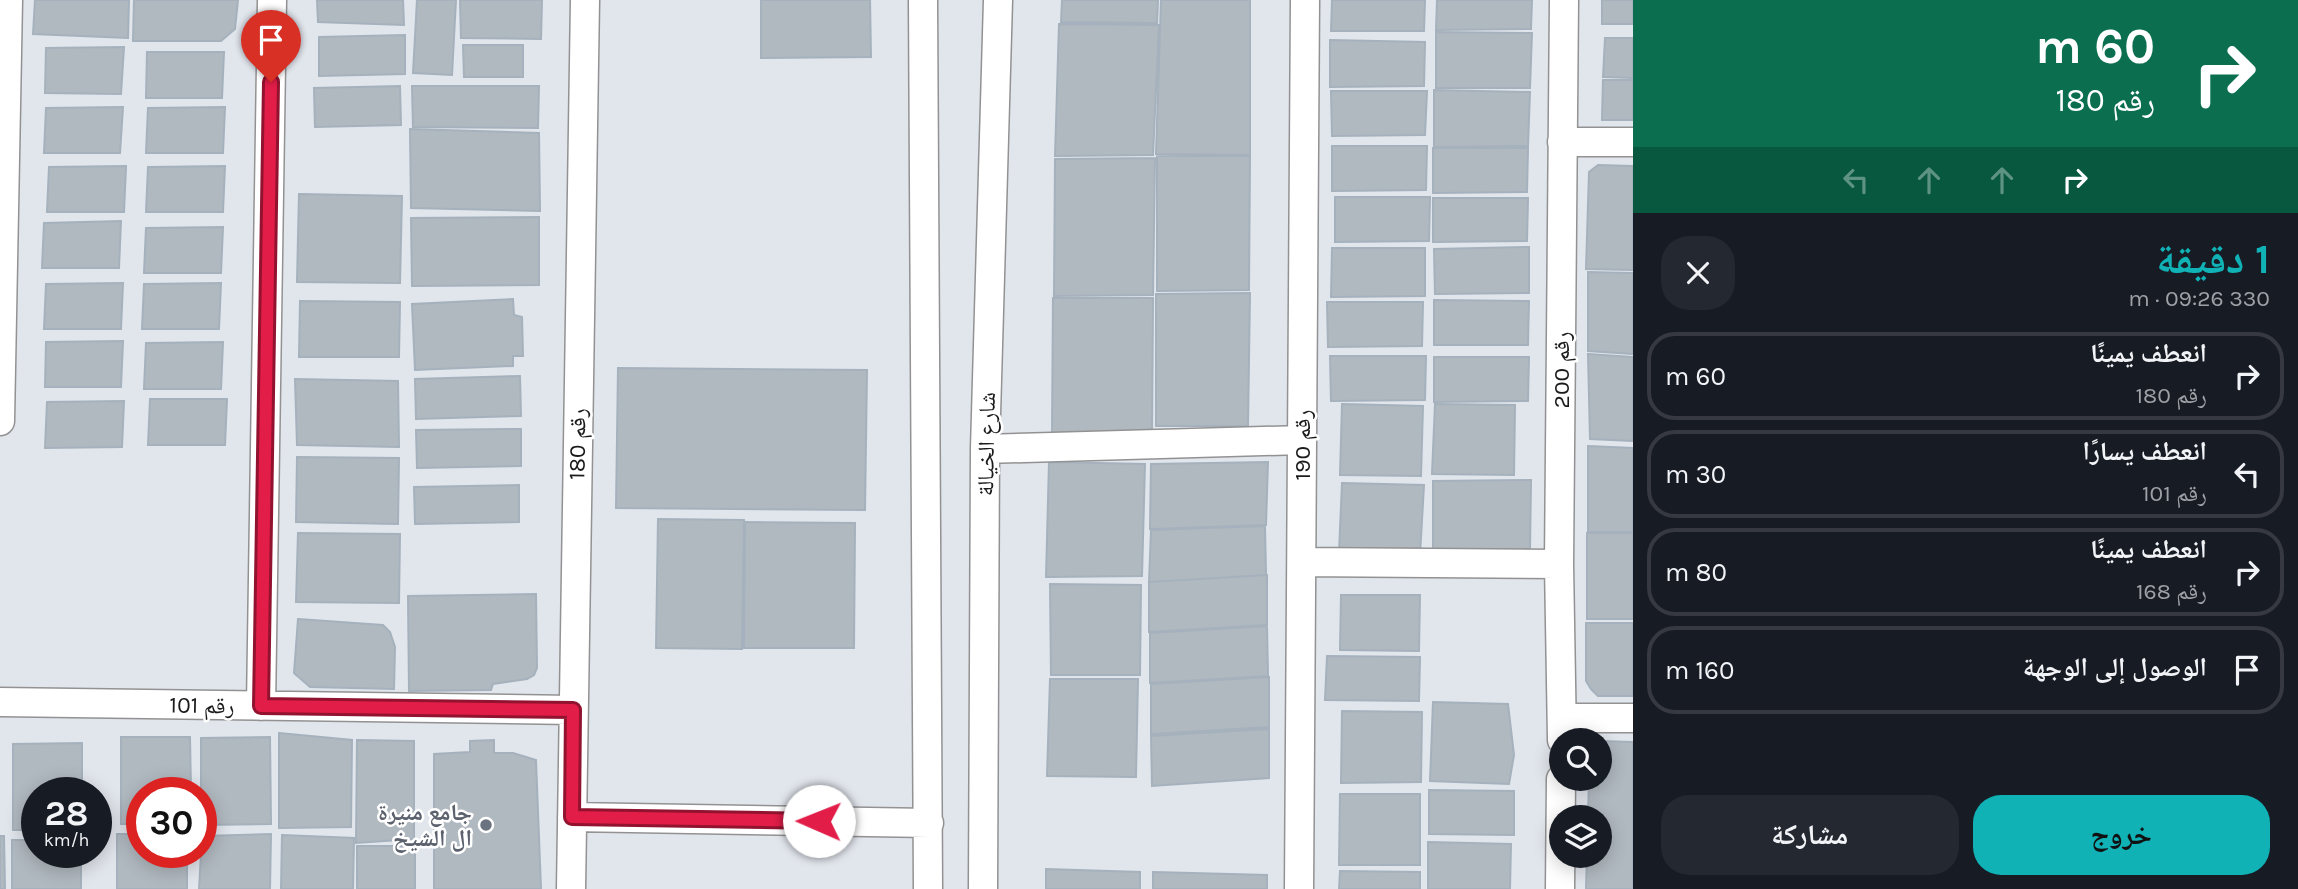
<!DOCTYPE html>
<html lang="ar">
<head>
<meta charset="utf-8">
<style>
  body { margin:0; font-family:Karla,"Noto Naskh Arabic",sans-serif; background:#242831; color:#f1f3f6; direction:rtl; height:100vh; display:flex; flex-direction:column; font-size:26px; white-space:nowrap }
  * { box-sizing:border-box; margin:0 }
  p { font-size:23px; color:#9ea1a6 }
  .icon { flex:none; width:38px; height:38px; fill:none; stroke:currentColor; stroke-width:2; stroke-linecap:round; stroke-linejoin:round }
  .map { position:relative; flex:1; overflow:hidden; direction:ltr }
  .side { display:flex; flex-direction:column; background:#171b24; width:665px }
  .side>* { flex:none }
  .top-card { background:#0b6e4f; color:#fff; overflow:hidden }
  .fabs { position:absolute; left:1549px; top:728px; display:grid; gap:14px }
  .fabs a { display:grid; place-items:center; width:63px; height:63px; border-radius:50%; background:#171b24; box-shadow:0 4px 18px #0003; font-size:35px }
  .speed { position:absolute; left:21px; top:777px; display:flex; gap:14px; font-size:35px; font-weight:700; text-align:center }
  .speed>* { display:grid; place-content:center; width:91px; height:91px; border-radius:50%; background:#171b24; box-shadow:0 4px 18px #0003; line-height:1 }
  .speed small { font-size:18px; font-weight:400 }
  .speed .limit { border:10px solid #d22; background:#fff; color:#111 }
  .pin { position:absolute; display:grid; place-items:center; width:60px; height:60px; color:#fff; margin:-72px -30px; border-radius:50% 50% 50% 0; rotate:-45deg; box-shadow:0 0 7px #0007 }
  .pin .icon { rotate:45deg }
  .me { position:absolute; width:77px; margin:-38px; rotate:271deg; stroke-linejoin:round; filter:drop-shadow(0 0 5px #0008) }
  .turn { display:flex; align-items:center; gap:24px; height:147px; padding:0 28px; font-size:32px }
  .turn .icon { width:91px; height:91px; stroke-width:2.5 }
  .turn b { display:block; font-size:49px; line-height:60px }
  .lanes { display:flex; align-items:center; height:66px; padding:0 28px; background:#0003; justify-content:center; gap:35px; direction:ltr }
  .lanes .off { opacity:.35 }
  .round { display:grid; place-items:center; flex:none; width:74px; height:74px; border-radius:28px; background:#242831 }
  .summary { display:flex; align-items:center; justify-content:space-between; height:119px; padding:0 28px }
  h1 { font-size:42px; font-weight:700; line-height:52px; color:#10b2b6 }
  .cta { display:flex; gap:14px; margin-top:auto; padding:14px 28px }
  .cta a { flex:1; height:80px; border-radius:28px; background:#10b2b6; color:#111; font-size:28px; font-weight:700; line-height:80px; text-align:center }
  .cta a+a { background:#242831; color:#f1f3f6 }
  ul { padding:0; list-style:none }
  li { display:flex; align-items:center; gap:21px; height:88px; margin:0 14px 10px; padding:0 14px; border:4px solid #363941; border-radius:28px }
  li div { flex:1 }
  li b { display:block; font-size:26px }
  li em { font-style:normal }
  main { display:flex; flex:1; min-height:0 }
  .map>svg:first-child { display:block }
  .building { fill:#b1b9c0; stroke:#a5b1bc; stroke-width:2 }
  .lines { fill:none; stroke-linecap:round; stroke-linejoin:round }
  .street-casing { stroke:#929292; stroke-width:31 }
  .street { stroke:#fff; stroke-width:28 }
  .route-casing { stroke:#92132f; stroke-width:18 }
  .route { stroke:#e11d48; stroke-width:12 }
  .worship-dot { fill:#6b7280; stroke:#fff; stroke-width:2.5 }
  .labels { text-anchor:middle; stroke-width:5; stroke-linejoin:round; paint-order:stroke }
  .street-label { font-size:23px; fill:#1b1b1b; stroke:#fff }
  .worship-label { font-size:23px; font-weight:bold; fill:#5b616d; stroke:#fff; text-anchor:end }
</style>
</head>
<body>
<main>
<section class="side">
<div class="top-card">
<div class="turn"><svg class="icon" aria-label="right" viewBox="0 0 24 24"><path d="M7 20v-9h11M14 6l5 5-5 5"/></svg><div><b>60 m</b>رقم 180</div></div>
<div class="lanes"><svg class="icon off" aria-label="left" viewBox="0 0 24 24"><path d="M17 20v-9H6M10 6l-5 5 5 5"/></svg><svg class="icon off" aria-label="ahead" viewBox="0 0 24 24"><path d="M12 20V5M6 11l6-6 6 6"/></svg><svg class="icon off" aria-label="ahead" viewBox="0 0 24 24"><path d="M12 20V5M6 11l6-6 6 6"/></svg><svg class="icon" aria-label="right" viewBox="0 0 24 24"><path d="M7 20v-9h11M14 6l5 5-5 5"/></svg></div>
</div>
<div class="summary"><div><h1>1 دقيقة</h1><p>330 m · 09:26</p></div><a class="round"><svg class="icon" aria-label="close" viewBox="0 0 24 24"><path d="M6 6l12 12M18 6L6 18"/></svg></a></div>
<ul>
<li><svg class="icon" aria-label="right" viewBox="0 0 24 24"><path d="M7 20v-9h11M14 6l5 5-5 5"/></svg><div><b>انعطف يمينًا</b><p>رقم 180</p></div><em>60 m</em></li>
<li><svg class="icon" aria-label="left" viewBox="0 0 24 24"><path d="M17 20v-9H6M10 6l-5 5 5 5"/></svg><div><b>انعطف يسارًا</b><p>رقم 101</p></div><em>30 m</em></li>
<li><svg class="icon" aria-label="right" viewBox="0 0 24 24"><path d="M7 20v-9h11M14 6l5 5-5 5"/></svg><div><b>انعطف يمينًا</b><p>رقم 168</p></div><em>80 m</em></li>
<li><svg class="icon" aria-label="arrive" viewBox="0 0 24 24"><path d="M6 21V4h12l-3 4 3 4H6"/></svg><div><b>الوصول إلى الوجهة</b></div><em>160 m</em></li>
</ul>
<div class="cta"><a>خروج</a><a>مشاركة</a></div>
</section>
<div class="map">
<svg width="1633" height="889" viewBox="0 0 1633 889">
  <rect width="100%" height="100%" fill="#e1e5ec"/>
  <!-- building -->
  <path class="building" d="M35 0H129L128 38 33 34Z
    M134 0H238L235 29 221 41H133Z
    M317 0H403L404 25 318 22Z
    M417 0H456L452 75 413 73Z
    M460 0H542L541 39 461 38Z
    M761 0H870L871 57 761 58Z
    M1062 0H1158L1157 23 1061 22Z
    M1161 0H1250V155L1156 154Z
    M1332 0H1425L1424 31H1331Z
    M1437 0H1532L1531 29 1436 30Z
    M1602 0H1633V24H1602Z
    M1059 24 1159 25 1153 155 1055 156Z
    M1436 32 1532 33 1530 88H1436Z
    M405 35V74L319 76V37Z
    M1605 38H1633V78L1603 77Z
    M1330 40 1425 42 1424 86 1330 87Z
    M463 45H523V77H464Z
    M124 47 121 94 45 93 46 48Z
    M147 52H224L222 98H146Z
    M1603 80H1633V120H1602Z
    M400 86 401 125 315 127 314 88Z
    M412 86H539L538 128 413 127Z
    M1434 90 1530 92 1528 146 1434 147Z
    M1331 91H1427L1425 135 1332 136Z
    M123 107 120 153H44L46 108Z
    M225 107 223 153H146L148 108Z
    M410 129 539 133 540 211 411 208Z
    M1332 146H1427L1426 190 1332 191Z
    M1433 148H1528L1527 192 1433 193Z
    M1157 156H1250L1249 290 1157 291Z
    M1155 158 1153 295 1054 296 1055 159Z
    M1598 165 1633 166V270L1586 269 1589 172Z
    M126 166 124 212H47L49 167Z
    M225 166 223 212H146L148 167Z
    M299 194 402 196 400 283 297 282Z
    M1335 197H1430L1429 241 1335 242Z
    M1433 198H1528L1527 241 1433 242Z
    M539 217V285L412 286 411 218Z
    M121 221 119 268H42L44 223Z
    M223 227 221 273H144L146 228Z
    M1529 247V293L1435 294 1434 249Z
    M1332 248H1425V296L1331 297Z
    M1588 272 1633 273V354L1588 351Z
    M123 283 121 329H44L46 284Z
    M221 283 219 329H142L144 284Z
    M1250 293 1248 426H1156V294Z
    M1053 298H1153L1152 432 1052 436Z
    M513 299 514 315 522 317 523 356H513V366L415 370 412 304Z
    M1434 300 1529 301 1528 345H1434Z
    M300 301 400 302 399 357H299Z
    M1327 302H1423L1422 346 1328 347Z
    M123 341 121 387H45L46 342Z
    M223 342 221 389H144L146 343Z
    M1588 354 1633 357V441L1590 439Z
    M1330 356H1426L1425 400 1331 401Z
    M1434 357H1529L1528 401 1434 402Z
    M618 368 867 370 865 510 616 508Z
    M520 376 521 416 416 419 415 379Z
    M295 379 398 381 399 447 297 445Z
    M150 399H227L225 445H148Z
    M124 401 122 447 45 448 47 402Z
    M1342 404 1423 406 1421 476 1340 475Z
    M1435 404 1515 405 1514 475 1432 474Z
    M521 429V466L417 468 416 430Z
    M1588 446 1633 448V532H1588Z
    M297 457 399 458 398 524 296 522Z
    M1049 462 1145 464 1142 576 1046 577Z
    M1268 462 1266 525 1150 529 1151 464Z
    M1531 480 1530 549 1433 551V481Z
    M1342 483 1424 485 1420 555 1339 552Z
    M519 485V522L415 524 414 487Z
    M658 519 744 520 742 649 656 648Z
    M745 522 855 523 854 648H744Z
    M1265 526 1266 575 1149 582 1151 530Z
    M298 533 400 534 399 603 296 602Z
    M1587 533H1633V619H1587Z
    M1267 575V625L1149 632V582Z
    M1050 584 1141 585 1140 675H1051Z
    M536 594 537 668 534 675 527 679 493 684 491 690 409 691 408 596Z
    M1341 595H1420L1419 651 1340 650Z
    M298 619 383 625 390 632 395 647 394 689 310 687 294 673Z
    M1586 623H1633V696H1598L1591 689 1586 681Z
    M1267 626 1268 676 1150 683V633Z
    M1327 656 1420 657 1419 701 1325 700Z
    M1269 677V727L1151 734V684Z
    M1050 679H1138L1136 777 1047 776Z
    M1433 702 1508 704 1514 755 1509 784 1430 781Z
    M1342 711 1422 712 1421 782 1341 783Z
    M1269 729V778L1152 786 1151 736Z
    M279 733 352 740 351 827 279 828Z
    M121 737H190L191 793H142V824H121Z
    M270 737 271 824 201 825V738Z
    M357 740 414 741V839L356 843Z
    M494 740V753H513L536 760 541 889H434V754L470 752V741Z
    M1600 741 1633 742V889H1586L1587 856H1600V817H1588L1589 779H1600Z
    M82 743V793H37V830H13V744Z
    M1429 790 1514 791V835L1429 834Z
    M1340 794H1420V865H1339Z
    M117 834H142V852H187V889H117Z
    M271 834 270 889H199L202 836Z
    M282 835 354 838 353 889H281Z
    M0 836H4L5 889H0Z
    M12 840H37V852H81V889H12Z
    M1428 842 1511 844 1510 889H1428Z
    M357 846H415V889H357Z
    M1046 869 1140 872V889H1046Z
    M1340 871 1420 872V889H1339Z
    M1153 872 1267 875V889H1153Z"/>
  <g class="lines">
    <!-- street casing -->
    <g class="street-casing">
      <path id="street" d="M923 0 928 889
        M1562 142H1633
        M0 421 8 0
        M985 449 1302 440
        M1302 562 1559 564
        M0 702 573 710
        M261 706 272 0
        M1562 718H1633
        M1562 740 1559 564 1564 0
        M572 817 929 823
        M571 889 585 0
        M983 889 985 449 998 0
        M1299 889 1305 0
        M1560 889 1561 779"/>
    </g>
    <!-- street -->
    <use href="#street" class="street"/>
  </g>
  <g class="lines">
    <!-- route casing -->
    <g class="route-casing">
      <path id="route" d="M271 82 261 706 573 710 572 817 819 821"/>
    </g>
    <!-- route -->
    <use href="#route" class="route"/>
  </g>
  <!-- markers -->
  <circle class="worship-dot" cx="486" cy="825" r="7"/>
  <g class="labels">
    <!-- street labels -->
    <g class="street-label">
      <text transform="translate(1561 370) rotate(-90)" y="8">رقم 200</text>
      <text transform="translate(577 444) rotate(-89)" y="8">رقم 180</text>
      <text transform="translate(986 444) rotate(-89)" y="8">شارع الخيالة</text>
      <text transform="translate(1302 445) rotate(-90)" y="8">رقم 190</text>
      <text transform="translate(202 705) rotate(1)" y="8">رقم 101</text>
    </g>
    <!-- worship labels -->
    <g class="worship-label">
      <text x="472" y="820">جامع منيرة<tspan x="472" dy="26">ال الشيخ</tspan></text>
    </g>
  </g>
</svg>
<div class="fabs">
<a><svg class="icon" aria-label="search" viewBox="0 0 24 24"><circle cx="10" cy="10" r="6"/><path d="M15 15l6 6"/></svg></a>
<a><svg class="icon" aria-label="layers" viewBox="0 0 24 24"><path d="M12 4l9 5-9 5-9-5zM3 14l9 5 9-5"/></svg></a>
</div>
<div class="speed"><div>28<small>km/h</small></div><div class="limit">30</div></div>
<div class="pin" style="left:271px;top:82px;background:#d93025"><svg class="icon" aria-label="arrive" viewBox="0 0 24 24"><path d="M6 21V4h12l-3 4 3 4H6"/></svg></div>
<svg class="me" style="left:819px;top:821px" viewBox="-20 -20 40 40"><circle r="19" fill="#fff"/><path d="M0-13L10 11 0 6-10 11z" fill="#e11d48"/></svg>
</div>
</main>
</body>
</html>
